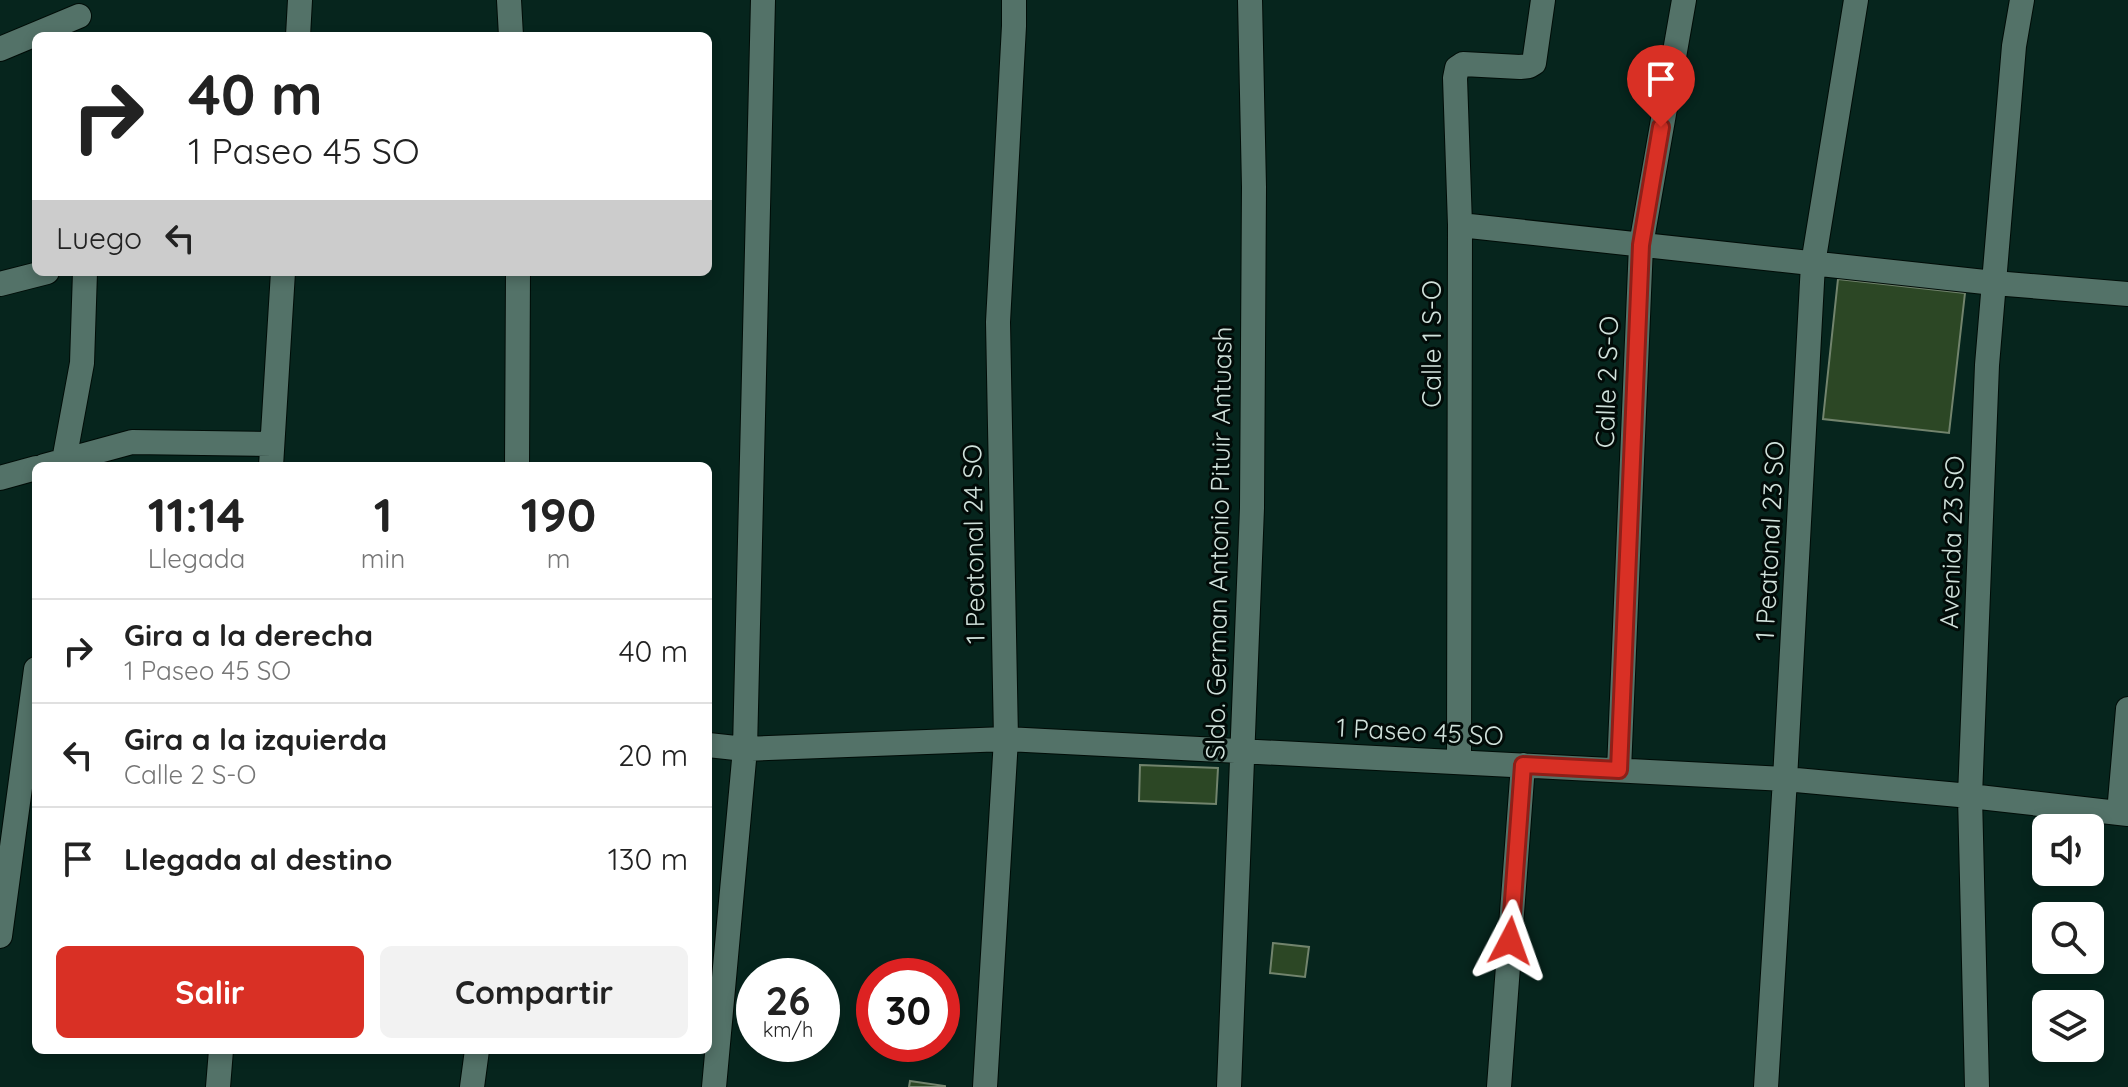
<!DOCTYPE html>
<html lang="es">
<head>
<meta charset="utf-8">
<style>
  body { margin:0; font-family:Quicksand,sans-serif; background:#f2f2f2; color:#222; height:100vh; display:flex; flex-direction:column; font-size:30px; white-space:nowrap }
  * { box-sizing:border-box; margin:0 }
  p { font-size:26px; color:#767676 }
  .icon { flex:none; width:44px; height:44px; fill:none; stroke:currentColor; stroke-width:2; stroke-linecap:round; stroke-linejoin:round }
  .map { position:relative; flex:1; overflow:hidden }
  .details { position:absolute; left:32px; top:462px; width:680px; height:592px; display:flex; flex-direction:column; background:#fff; border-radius:12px; box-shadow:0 4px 12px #0003 }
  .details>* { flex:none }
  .top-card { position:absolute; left:32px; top:32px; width:680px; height:244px; border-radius:12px; box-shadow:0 4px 12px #0003; background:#fff; color:#222; overflow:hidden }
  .tools { position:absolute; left:2032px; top:814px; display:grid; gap:16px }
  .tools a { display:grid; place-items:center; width:72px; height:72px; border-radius:12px; background:#fff; box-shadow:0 4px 12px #0003; font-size:40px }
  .speed { position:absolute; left:736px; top:958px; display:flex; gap:16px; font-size:40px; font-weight:700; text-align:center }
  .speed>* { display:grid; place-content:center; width:104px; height:104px; border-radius:50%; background:#fff; box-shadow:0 4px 12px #0003; line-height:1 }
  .speed small { font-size:20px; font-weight:400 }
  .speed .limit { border:12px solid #d22; background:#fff; color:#111 }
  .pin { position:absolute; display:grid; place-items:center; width:68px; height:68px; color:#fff; margin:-82px -34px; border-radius:50% 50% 50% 0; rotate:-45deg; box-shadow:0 0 8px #0007 }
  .pin .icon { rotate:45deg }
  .me { position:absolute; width:88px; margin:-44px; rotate:4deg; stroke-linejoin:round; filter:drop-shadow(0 0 6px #0008) }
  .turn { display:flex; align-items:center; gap:28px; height:168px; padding:0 24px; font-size:36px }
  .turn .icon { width:104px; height:104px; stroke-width:2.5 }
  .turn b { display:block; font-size:56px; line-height:68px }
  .then { display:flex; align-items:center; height:76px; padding:0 24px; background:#0003; gap:16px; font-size:30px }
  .eta { display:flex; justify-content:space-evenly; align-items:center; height:136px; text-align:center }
  .eta b { font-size:48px; font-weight:700; line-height:56px }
  .action { display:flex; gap:16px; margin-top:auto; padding:16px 24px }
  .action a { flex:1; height:92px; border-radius:12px; background:#d93025; color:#fff; font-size:32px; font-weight:700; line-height:92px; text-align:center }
  .action a+a { background:#f2f2f2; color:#222 }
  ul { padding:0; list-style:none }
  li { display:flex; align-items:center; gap:24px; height:104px; padding:0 24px; border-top:2px solid #e0e0e0 }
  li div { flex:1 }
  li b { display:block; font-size:30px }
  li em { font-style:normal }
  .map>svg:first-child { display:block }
  .building { fill:#2c4725; stroke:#72846d; stroke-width:2 }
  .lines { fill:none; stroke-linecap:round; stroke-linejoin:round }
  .street-casing { stroke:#000c07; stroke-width:26 }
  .street { stroke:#537268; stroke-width:24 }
  .route-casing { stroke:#8d1f18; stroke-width:20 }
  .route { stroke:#d93025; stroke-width:14 }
  .labels { text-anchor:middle; stroke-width:6; stroke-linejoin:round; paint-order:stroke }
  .street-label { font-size:26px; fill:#d0e1db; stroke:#020b08 }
</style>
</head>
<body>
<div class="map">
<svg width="2128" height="1087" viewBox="0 0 2128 1087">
  <rect width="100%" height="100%" fill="#06251d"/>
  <!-- building -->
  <path class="building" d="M1838 279 1965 293 1949 433 1823 419Z
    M1140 765 1218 768 1216 804 1139 801Z
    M1273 943 1309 947 1305 977 1270 973Z
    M910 1081 945 1086V1087H909Z"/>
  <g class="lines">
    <!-- street casing -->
    <g class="street-casing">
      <path id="street" d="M509 0 511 36
        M298 36 300 0
        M0 49 79 16
        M1460 225 1994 283 2128 294
        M0 284 47 272
        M44 466 132 442 272 444
        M63 466 82 363 85 272
        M271 466 283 272
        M517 466 518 272
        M0 478 36 468
        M708 745 745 749 1006 739 1785 779 1970 796 2128 814
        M1459 762 1460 225 1455 78 1457 68 1463 64 1520 67 1529 66 1534 63 1543 0
        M1619 770 1641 245 1684 0
        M2119 813 2128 709
        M0 936 36 669
        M218 1087 221 1050
        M472 1087 477 1050
        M714 1087 745 749 763 0
        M985 1087 1006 739 998 322 1014 26V0
        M1229 1087 1252 508 1254 187 1250 0
        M1499 1087 1523 765
        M1766 1087 1785 779 1813 264 1856 0
        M1977 1087 1970 796 1987 365 2014 46 2022 0"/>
    </g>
    <!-- street -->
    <use href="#street" class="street"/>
  </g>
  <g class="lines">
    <!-- route casing -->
    <g class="route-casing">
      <path id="route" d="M1510 941 1523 765 1619 770 1641 245 1661 127"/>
    </g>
    <!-- route -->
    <use href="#route" class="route"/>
  </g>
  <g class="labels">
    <!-- street labels -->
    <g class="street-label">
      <text transform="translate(1432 344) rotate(-90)" y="9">Calle 1 S-O</text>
      <text transform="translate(1607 382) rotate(-88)" y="9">Calle 2 S-O</text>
      <text transform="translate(1770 541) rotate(-87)" y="9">1 Peatonal 23 SO</text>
      <text transform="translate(1952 542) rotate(-88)" y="9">Avenida 23 SO</text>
      <text transform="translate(1219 543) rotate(-89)" y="9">Sldo. German Antonio Pituir Antuash</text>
      <text transform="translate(974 544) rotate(-91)" y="9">1 Peatonal 24 SO</text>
      <text transform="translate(1420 732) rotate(3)" y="9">1 Paseo 45 SO</text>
    </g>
  </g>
</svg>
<div class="tools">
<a><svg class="icon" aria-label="sound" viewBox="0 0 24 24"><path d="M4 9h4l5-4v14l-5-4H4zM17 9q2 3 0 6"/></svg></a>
<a><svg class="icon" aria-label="search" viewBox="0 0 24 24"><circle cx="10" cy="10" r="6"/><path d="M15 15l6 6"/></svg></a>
<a><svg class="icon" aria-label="layers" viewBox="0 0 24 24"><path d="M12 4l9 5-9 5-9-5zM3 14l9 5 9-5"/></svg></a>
</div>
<div class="speed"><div>26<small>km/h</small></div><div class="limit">30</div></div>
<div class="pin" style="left:1661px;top:127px;background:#d93025"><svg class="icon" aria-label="arrive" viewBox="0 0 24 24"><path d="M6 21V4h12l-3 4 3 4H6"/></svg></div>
<svg class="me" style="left:1510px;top:941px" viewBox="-20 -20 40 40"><path d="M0-17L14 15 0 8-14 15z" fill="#d93025" stroke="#fff" stroke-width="4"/></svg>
<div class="top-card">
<div class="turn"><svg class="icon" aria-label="right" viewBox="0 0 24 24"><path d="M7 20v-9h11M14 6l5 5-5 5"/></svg><div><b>40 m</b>1 Paseo 45 SO</div></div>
<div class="then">Luego<svg class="icon" aria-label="left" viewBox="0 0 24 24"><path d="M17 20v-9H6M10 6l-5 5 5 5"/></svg></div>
</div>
<section class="details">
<div class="eta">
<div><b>11:14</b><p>Llegada</p></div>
<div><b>1</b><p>min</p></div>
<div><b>190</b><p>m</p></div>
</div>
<ul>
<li><svg class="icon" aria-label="right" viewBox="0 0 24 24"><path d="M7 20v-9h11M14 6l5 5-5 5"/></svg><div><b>Gira a la derecha</b><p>1 Paseo 45 SO</p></div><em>40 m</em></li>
<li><svg class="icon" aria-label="left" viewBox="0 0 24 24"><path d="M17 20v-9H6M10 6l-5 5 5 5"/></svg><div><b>Gira a la izquierda</b><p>Calle 2 S-O</p></div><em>20 m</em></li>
<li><svg class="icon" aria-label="arrive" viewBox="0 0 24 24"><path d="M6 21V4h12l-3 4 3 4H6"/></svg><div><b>Llegada al destino</b></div><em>130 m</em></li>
</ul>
<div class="action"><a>Salir</a><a>Compartir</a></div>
</section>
</div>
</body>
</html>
